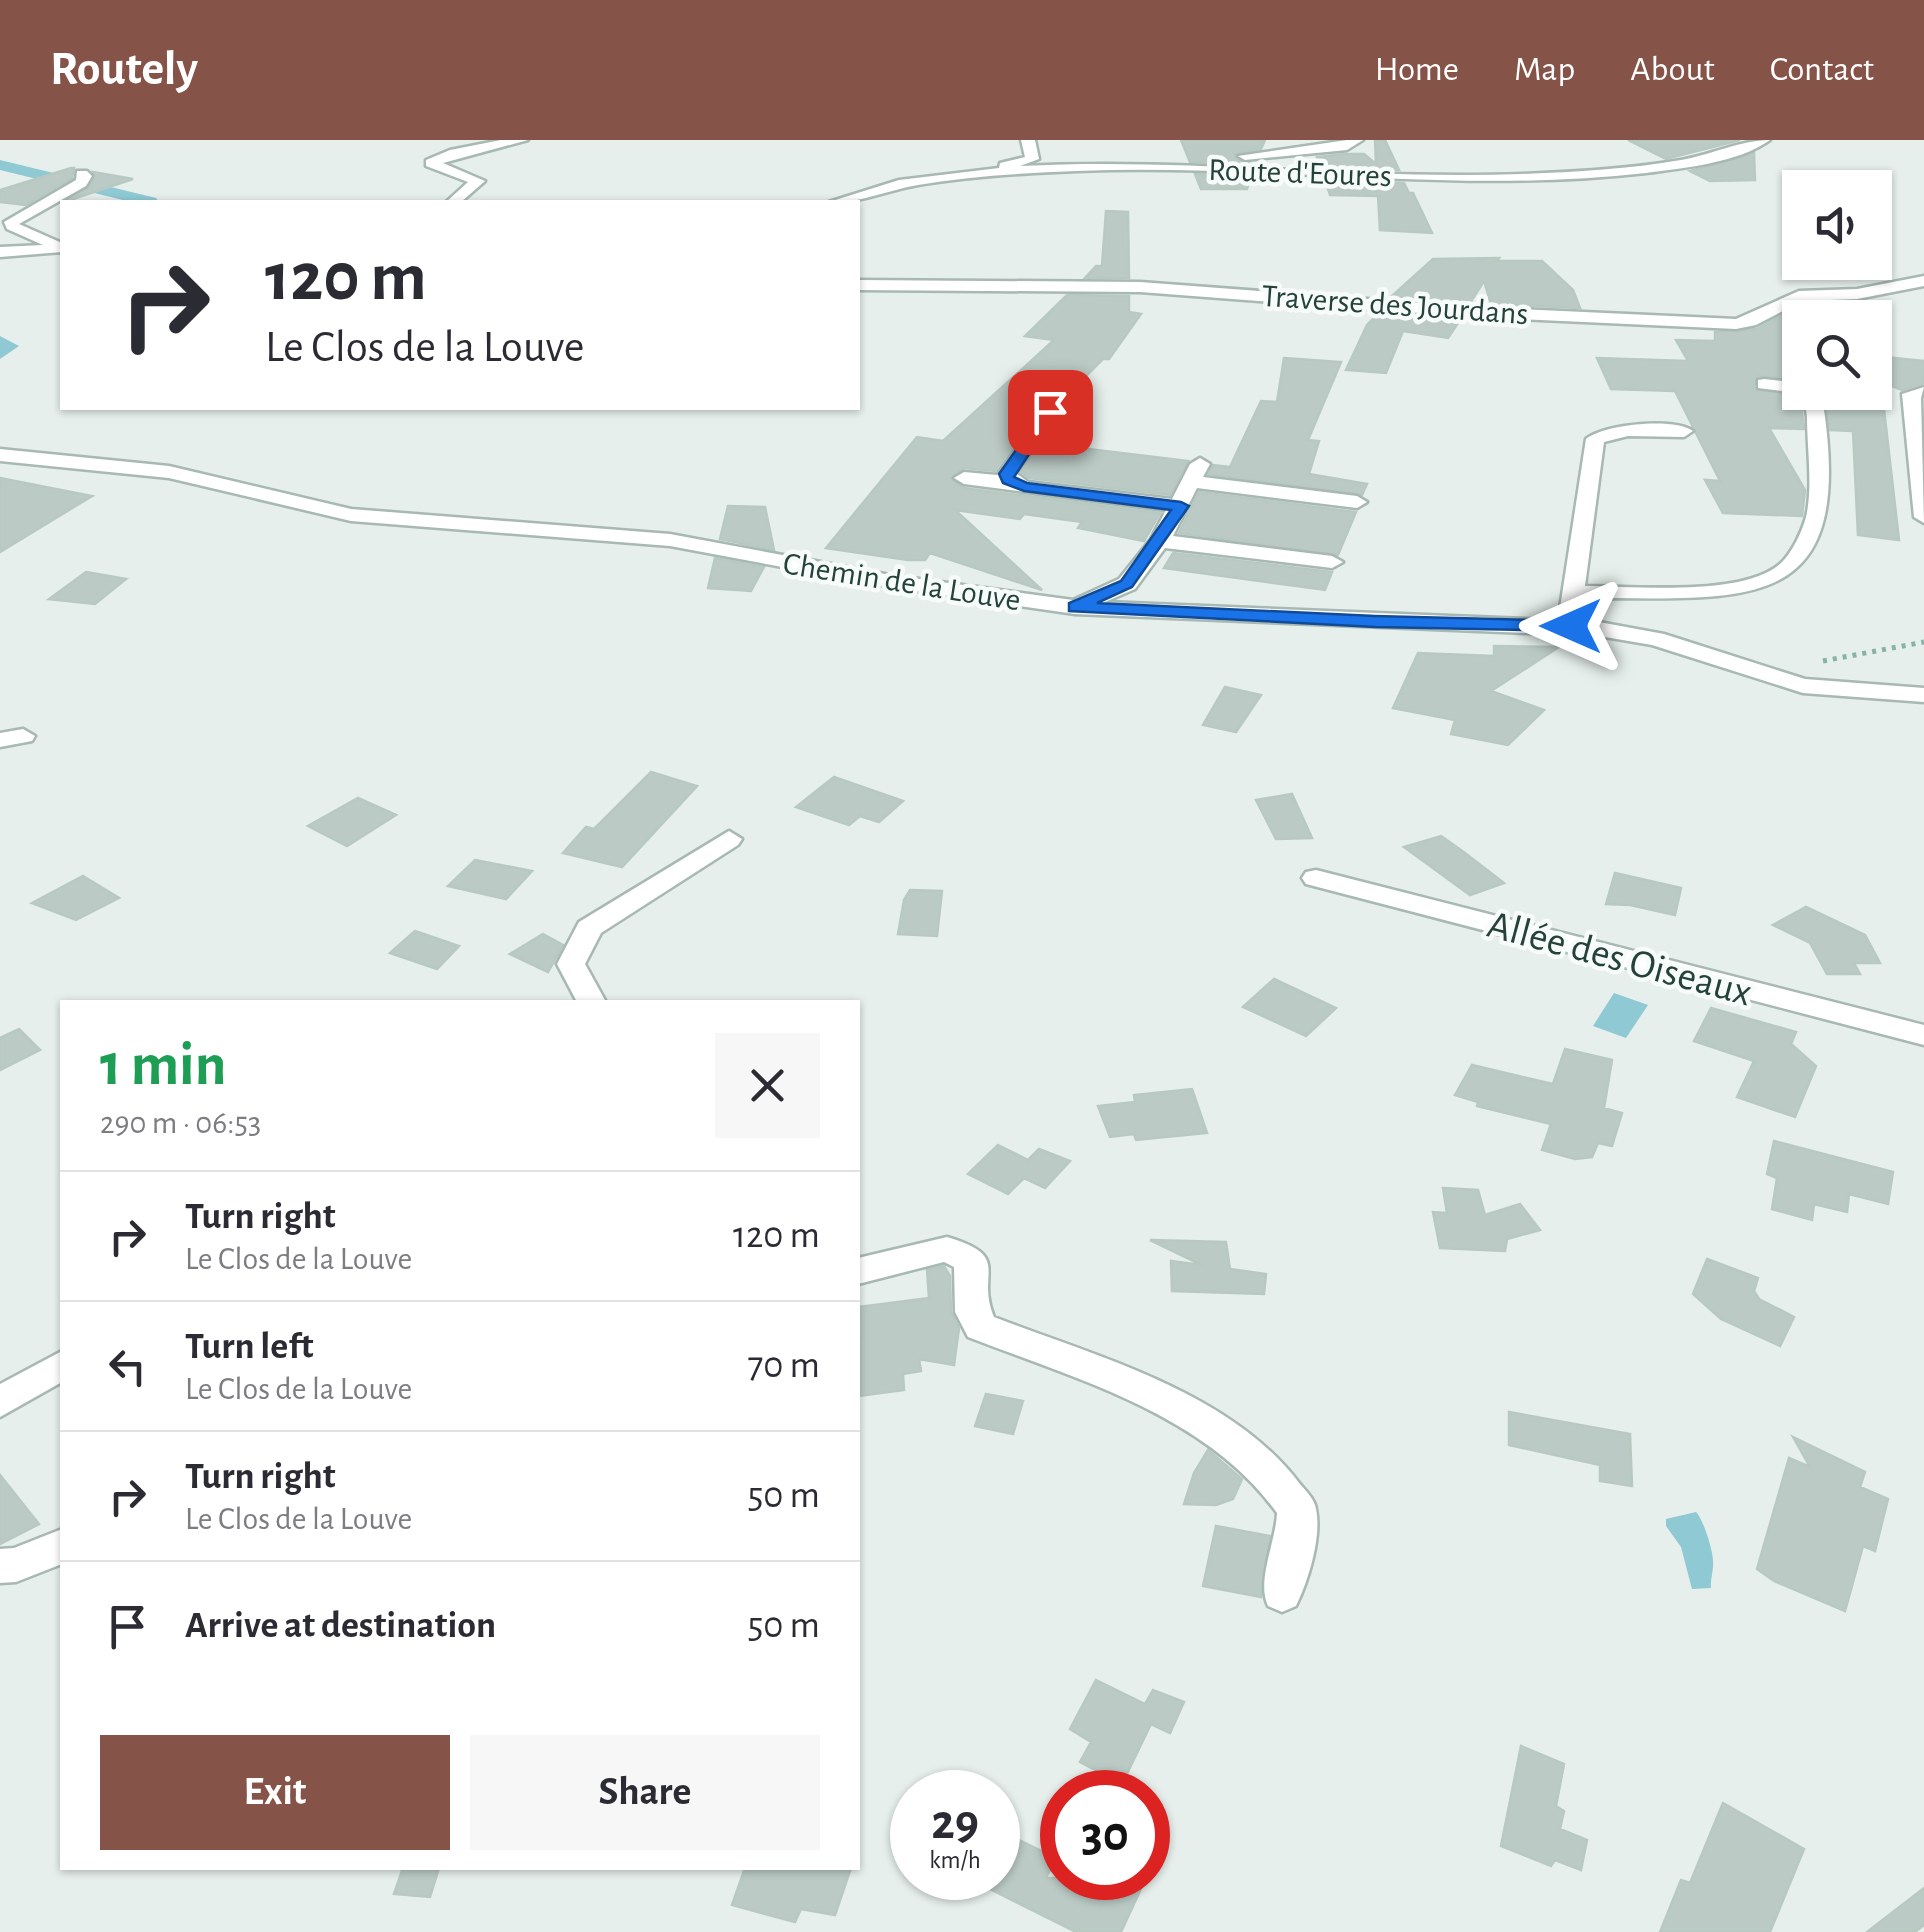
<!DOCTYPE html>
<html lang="en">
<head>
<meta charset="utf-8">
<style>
  body { margin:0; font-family:"Alegreya Sans",sans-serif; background:#f7f7f7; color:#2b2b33; height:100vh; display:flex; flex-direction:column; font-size:38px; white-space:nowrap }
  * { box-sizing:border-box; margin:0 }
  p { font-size:32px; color:#7c7c81 }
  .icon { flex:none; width:55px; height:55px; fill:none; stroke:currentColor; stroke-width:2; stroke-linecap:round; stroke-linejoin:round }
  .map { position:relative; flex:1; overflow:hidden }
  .details { position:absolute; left:60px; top:860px; width:800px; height:870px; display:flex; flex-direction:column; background:#fff; border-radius:0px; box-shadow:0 2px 8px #0004 }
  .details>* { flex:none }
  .guide { position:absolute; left:60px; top:60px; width:800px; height:210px; border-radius:0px; box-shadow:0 2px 8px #0004; background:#fff; color:#2b2b33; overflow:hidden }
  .controls { position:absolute; left:1782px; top:30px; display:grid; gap:20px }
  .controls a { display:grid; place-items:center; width:110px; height:110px; border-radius:0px; background:#fff; box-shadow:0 2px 8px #0004; font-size:50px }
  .speed { position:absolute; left:890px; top:1630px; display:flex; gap:20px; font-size:50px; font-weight:700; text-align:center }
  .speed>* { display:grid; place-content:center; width:130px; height:130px; border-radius:50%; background:#fff; box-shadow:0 2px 8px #0004; line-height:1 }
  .speed small { font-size:25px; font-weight:400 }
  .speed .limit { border:15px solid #d22; background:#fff; color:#111 }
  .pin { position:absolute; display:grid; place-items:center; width:85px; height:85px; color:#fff; margin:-42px; border-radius:20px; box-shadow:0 5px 15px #0006 }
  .me { position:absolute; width:110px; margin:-55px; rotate:270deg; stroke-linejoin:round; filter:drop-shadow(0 0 8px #0008) }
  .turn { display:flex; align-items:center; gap:35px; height:210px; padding:0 40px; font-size:45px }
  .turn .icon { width:130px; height:130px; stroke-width:2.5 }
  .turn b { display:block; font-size:70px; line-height:85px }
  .round { display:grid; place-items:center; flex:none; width:105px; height:105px; border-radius:0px; background:#f7f7f7 }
  .summary { display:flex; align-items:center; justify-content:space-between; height:170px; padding:0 40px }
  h1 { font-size:60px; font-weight:700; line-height:75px; color:#1e9e55 }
  .cta { display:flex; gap:20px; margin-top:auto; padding:20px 40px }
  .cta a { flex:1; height:115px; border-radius:0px; background:#855347; color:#fff; font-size:40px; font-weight:700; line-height:115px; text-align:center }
  .cta a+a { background:#f7f7f7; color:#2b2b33 }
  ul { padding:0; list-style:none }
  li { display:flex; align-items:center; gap:30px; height:130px; padding:0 40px; border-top:2px solid #e1e1e2 }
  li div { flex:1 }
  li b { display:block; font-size:38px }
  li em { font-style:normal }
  header { display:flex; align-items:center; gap:60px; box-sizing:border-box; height:140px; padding:0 50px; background:#855347; color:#fff }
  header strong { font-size:48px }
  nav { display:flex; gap:55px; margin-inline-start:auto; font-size:35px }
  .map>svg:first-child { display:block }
  .water { fill:#8ec9d4 }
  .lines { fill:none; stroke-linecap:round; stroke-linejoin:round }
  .canal { fill:#8ec9d4; fill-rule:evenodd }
  .building { fill:#bbcac4; stroke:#b8c9c2; stroke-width:2.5 }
  .minor-casing { stroke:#a8b8b2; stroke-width:5 }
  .path { stroke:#86b3a5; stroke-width:5; stroke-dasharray:4 6; stroke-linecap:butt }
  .minor { fill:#fff; fill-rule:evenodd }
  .route { fill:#1a73e8; stroke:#114b97; stroke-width:2.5 }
  .labels { text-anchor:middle; stroke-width:9; stroke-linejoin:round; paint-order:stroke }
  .far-street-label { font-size:32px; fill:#24423a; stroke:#f7fbf9 }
  .street-label { font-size:40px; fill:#24423a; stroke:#f7fbf9 }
</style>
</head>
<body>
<header>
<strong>Routely</strong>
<nav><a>Home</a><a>Map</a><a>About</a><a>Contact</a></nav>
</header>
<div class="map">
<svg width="1924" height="1792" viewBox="0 0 1924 1792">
  <rect width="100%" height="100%" fill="#e6efeb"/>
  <!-- water -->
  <path class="water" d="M1614 853 1648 865 1626 898 1593 886Z
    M1696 1372C1703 1379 1713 1410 1713 1421 1714 1430 1710 1439 1711 1448L1692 1449 1681 1407 1666 1386V1379Z"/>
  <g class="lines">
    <!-- canal -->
    <path class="canal" d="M0 20 156 58 159 62H131L0 30Z
      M0 196 19 206 0 219Z"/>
  </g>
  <!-- building -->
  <path class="building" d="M1181 0H1265L1261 9 1235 14 1243 23 1256 24 1190 22Z
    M1375 0H1385L1399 30 1321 27 1317 17 1344 14H1364L1376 24Z
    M1628 0H1740L1666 19Z
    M1754 13 1755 40 1710 41 1690 31Z
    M71 28H74L72 38 26 65 0 62V50Z
    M93 32 133 39 64 62 89 48 95 38Z
    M1195 34 1219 35 1251 36 1247 49H1201Z
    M1325 39 1404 43 1409 53H1413L1432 93 1380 90 1378 56 1330 55Z
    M1106 71 1128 72 1129 138H1085L1096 126H1102Z
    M1499 118 1497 121H1542L1573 150 1580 168 1491 164 1484 141 1470 163 1392 156 1433 119Z
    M1067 155 1129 156V172L1141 174 1109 219H1103L1056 266H1041L995 331 964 328 950 339 964 348 1160 373 1144 401 1078 388 1082 382 1024 374 1020 379 955 370 1042 450 930 413 925 420H908L826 408 917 297 943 301 1054 200 1025 196Z
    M1378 174 1460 180 1448 198 1403 191 1386 233 1346 230 1367 185Z
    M1784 174 1800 190V239L1757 236 1754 248 1796 257 1801 264 1804 289 1769 288 1805 350 1802 376 1723 373 1705 340 1720 341 1675 251 1611 249 1597 218 1688 221 1676 200 1715 201V192L1757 189Z
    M1875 216 1924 221V243L1902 250 1875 240Z
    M1284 218 1341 222 1308 300 1319 301 1309 334 1367 344 1362 355 1209 334 1213 325 1230 327 1261 261 1277 262Z
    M1820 252H1882L1899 400 1858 395 1853 291 1829 290 1827 263Z
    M1048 294 1055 295 1047 304 1188 321 1170 355 1029 338 1021 332Z
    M0 338 92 356 0 412Z
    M1199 352 1356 372 1338 415 1179 393Z
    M728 366 765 367 774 410 720 399Z
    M1173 413 1332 432 1325 450 1164 428Z
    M715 418 764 427 751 451 708 448Z
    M86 432 126 439 95 464 49 459Z
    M1494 506 1559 507 1491 551 1544 570 1508 605 1451 594 1455 580 1393 568 1418 513 1494 516Z
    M1225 547 1261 555 1236 592 1203 585Z
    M651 632 697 646 622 727 563 713 586 687 594 689Z
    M834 637 903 661 879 682 860 676 849 685 796 667Z
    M1292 654 1312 698 1276 699 1256 660Z
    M358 658 396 675 347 706 308 686Z
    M1441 696 1465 713 1504 743 1470 755 1404 707Z
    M475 720 532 731 506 759 448 746Z
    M1615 733 1681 748 1675 775 1630 765 1606 764Z
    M83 736 119 758 76 780 32 763Z
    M910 750 942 751 937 796 898 794 904 760Z
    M1806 767 1865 795 1880 823H1854L1860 834H1827L1810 803 1773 785Z
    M415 791 459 806 437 829 390 813Z
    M543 794 563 805 548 832 510 814Z
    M1274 839 1336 868 1306 896 1243 867Z
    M1711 868 1796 892 1791 904 1816 926 1795 977 1737 957 1754 921 1694 901Z
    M19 889 40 910 0 930V898Z
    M1565 909 1612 920 1604 968 1622 973 1612 1006 1598 1003 1592 1017 1575 1019 1542 1010 1551 984 1477 966 1478 962 1455 955 1472 925 1553 944Z
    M1192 949 1207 993 1136 1000 1134 994 1110 997 1098 966 1135 962 1134 955Z
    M1774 1001 1893 1032 1888 1064 1849 1054 1847 1072 1814 1064 1812 1080 1772 1069 1777 1038 1767 1034Z
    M998 1005 1028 1020 1039 1009 1070 1021 1045 1048 1024 1038 1008 1054 968 1034Z
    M1443 1048 1478 1050 1485 1075 1520 1064 1540 1090 1507 1099 1505 1111 1440 1108 1433 1072 1447 1073Z
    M1150 1100 1226 1102 1230 1129 1266 1134 1264 1154 1172 1151 1171 1121 1202 1125Z
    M1707 1119 1758 1138 1754 1151 1759 1159 1794 1177 1780 1206 1721 1179 1693 1154Z
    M944 1126 950 1136 951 1172 959 1188 954 1225 919 1219 921 1231 903 1234 904 1250 858 1256V1199H861L858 1167 929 1158 927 1130Z
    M986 1254 1023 1261 1013 1294 975 1286Z
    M1509 1272 1630 1294 1632 1346 1600 1341V1325L1509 1305Z
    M1793 1297 1865 1332 1860 1347 1888 1359 1875 1411 1863 1406 1845 1471 1774 1441 1757 1429 1789 1318 1810 1327Z
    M1208 1310 1242 1339 1233 1359 1216 1365 1184 1364 1194 1333Z
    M0 1335 39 1384 0 1404Z
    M1216 1386 1270 1396 1261 1457 1203 1446Z
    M1096 1540 1145 1564 1153 1550 1184 1562 1170 1593 1151 1584 1122 1644 1080 1622 1091 1602 1070 1589Z
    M1521 1606 1564 1624 1556 1666 1564 1671 1560 1689 1587 1700 1581 1730 1555 1720 1551 1726 1501 1706Z
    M1723 1663 1804 1709 1770 1792H1660L1681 1740 1690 1743Z
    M998 1690 1056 1718 1046 1738H1146L1121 1792H1076L968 1738H998Z
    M403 1728H439L430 1757 394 1754Z
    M745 1728H851L835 1775 801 1769 795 1782 732 1765Z
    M1924 1748V1785L1915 1792H1867Z"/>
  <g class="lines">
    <!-- minor casing -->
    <g class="minor-casing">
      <path id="minor" d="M501 0H528L443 23 485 41 461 62H446L468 42 426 26V20L450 10Z
        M1021 0H1035L1039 19 1020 26C1188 17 1354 40 1522 34 1575 32 1629 29 1681 20 1711 15 1740 0 1770 0 1738 23 1684 28 1646 33 1456 55 1267 23 1077 31 1024 33 970 36 918 45 888 50 858 64 829 62L899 40 999 28 1000 23 1025 17Z
        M1347 0H1363L1347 10 1245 20 1238 16Z
        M77 31H87L92 36 86 46 19 84 62 103V112L0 117V107L43 105 7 89 4 82 76 40Z
        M1924 136V146L1857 159 1802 161 1756 185 1736 189 1474 177 1140 152 858 150V140L1140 142 1474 167 1736 179 1799 151 1857 149Z
        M1764 239 1800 243V252H1815L1823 263C1856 477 1749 458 1583 458L1579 473H1563L1560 468 1586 299C1604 284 1675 277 1693 291L1684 297 1628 296 1604 302 1585 446C1634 446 1742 457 1780 424 1792 413 1802 392 1806 377 1813 347 1807 308 1807 277L1805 263 1798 253 1758 248V240Z
        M1924 247 1921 258 1924 383 1914 377 1902 254Z
        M1050 267 1059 272 1016 333 1028 342 1172 359 1190 324 1200 318 1210 324 1203 337 1357 356 1367 362 1357 368 1197 348 1173 396 1332 416 1343 422 1332 428 1165 408 1135 449 1105 462 1599 482 1664 494 1805 539 1924 548V562L1803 553 1652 505 1599 496 1075 474 890 447 670 406 351 381 169 338 0 321V309L169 326 351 369 670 394 890 435 1073 460 1119 439 1151 399 1166 370 964 344 954 338 964 332 997 335 1044 268Z
        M23 589 35 596 32 601 0 607V593Z
        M729 691 742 699 738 705 601 793 585 824 606 862H577L557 824 579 782Z
        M1316 730 1924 885V905L1306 744 1302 738 1306 732Z
        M947 1097C1014 1117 975 1132 994 1177 1097 1217 1230 1251 1300 1344 1306 1351 1315 1360 1316 1369 1322 1397 1308 1442 1296 1466L1282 1472 1268 1466C1256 1441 1276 1401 1277 1373 1206 1274 1076 1239 968 1197L955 1172 954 1127 944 1122 858 1144V1118Z
        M62 1211V1242L0 1277V1244Z
        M62 1389V1424L16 1442 0 1443V1409L14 1408Z"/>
    </g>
    <!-- path -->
    <path class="path" d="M1823 521 1924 502"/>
    <!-- minor -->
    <use href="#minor" class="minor"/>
  </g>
  <!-- route -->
  <path class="route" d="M1050 268 1057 272 1014 337 1027 343 1181 362 1189 366 1132 447 1097 463 1375 476 1571 481 1580 486 1571 491 1375 487 1069 471V463L1121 441 1171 370 1024 351 1003 343 999 334 1045 269Z"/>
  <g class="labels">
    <!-- far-street labels -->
    <g class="far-street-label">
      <text transform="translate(1300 32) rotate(2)" y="11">Route d'Eoures</text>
      <text transform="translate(1395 164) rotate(4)" y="11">Traverse des Jourdans</text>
      <text transform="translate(902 441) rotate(9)" y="11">Chemin de la Louve</text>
    </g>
    <!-- street labels -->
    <g class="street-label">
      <text transform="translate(1620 817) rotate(15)" y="14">Allée des Oiseaux</text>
    </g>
  </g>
</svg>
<div class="controls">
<a><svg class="icon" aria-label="sound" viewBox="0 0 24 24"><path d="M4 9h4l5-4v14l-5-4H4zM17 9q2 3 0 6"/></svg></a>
<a><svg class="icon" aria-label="search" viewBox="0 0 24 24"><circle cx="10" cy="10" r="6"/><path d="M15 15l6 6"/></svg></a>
</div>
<div class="speed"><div>29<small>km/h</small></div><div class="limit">30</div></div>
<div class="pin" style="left:1050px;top:272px;background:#d93025"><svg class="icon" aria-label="arrive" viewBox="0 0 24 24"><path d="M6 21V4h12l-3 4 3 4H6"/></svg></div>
<svg class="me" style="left:1571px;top:486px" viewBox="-20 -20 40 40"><path d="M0-17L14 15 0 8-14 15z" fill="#1a73e8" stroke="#fff" stroke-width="4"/></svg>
<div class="guide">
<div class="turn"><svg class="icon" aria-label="right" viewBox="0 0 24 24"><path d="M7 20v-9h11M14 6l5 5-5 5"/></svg><div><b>120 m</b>Le Clos de la Louve</div></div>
</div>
<section class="details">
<div class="summary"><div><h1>1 min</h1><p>290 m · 06:53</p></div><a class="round"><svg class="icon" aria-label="close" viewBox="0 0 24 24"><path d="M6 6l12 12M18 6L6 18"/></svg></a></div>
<ul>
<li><svg class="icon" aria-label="right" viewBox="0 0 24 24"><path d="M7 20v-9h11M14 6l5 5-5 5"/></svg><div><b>Turn right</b><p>Le Clos de la Louve</p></div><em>120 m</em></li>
<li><svg class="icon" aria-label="left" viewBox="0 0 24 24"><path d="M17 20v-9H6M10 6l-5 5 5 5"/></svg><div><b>Turn left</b><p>Le Clos de la Louve</p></div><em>70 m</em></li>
<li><svg class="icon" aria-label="right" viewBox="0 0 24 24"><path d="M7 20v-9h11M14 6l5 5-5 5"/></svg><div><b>Turn right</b><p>Le Clos de la Louve</p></div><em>50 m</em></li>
<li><svg class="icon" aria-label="arrive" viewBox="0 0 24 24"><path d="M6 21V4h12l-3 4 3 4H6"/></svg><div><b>Arrive at destination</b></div><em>50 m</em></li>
</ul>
<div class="cta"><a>Exit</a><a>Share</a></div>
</section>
</div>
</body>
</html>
